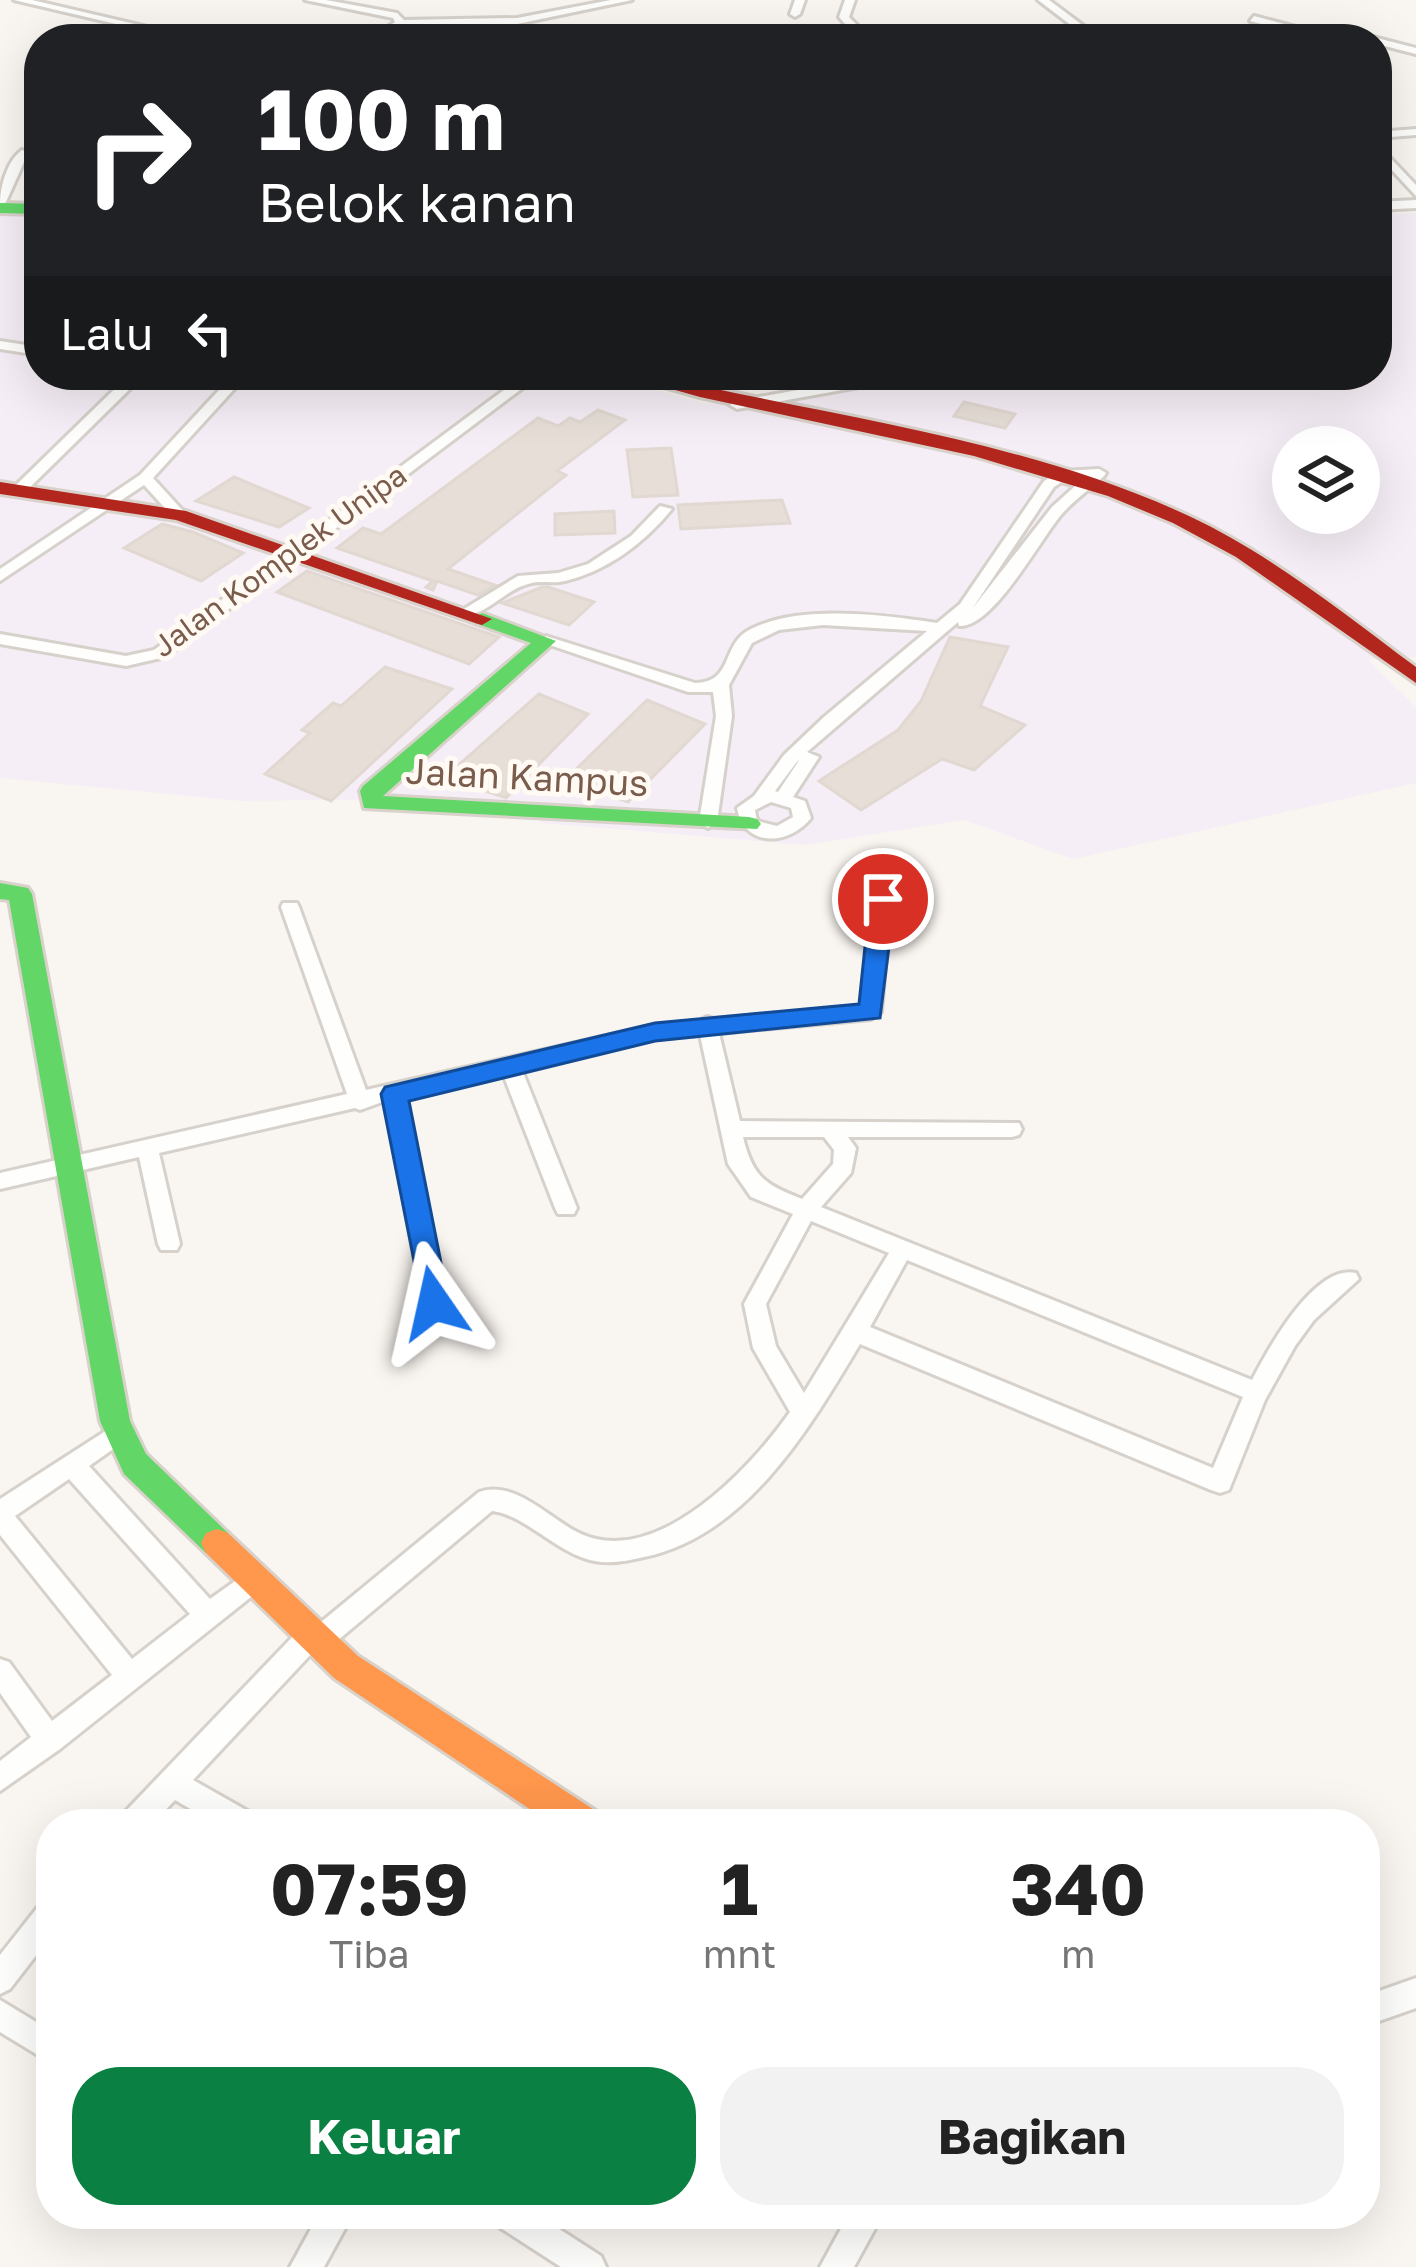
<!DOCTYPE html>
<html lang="id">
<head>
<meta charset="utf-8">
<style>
  body { margin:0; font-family:"Golos Text",sans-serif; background:#f2f2f2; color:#222; height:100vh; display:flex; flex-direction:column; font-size:45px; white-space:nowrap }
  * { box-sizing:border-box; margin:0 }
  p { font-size:39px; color:#767676 }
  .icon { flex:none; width:66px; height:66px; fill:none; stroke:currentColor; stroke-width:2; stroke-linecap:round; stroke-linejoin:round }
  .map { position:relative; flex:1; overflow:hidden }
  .details { position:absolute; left:36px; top:1809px; width:1344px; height:420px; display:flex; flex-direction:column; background:#fff; border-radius:48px; box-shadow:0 12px 48px #0002 }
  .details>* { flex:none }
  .guide { position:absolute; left:24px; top:24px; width:1368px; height:366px; border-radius:48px; box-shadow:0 12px 48px #0002; background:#202124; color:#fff; overflow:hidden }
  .fabs { position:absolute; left:1272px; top:426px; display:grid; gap:24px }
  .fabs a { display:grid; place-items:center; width:108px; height:108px; border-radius:50%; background:#fff; box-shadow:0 12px 48px #0002; font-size:60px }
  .pin { position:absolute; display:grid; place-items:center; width:102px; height:102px; color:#fff; margin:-51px; border:6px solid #fff; border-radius:50%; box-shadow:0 3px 12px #0007 }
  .me { position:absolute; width:132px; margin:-66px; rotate:349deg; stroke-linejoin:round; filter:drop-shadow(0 0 9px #0008) }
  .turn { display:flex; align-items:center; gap:42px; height:252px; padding:0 36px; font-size:54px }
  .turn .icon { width:156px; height:156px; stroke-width:2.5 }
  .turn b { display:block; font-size:84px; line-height:102px }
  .then { display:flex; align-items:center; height:114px; padding:0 36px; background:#0003; gap:24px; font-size:45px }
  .eta { display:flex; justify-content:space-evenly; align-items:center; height:204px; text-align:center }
  .eta b { font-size:72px; font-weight:700; line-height:84px }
  .primary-button { display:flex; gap:24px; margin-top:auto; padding:24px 36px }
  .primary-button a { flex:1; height:138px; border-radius:48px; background:#0b8043; color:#fff; font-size:48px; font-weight:700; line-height:138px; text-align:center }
  .primary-button a+a { background:#f2f2f2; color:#222 }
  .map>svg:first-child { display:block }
  .education { fill:#f6eef6; fill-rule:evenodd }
  .building { fill:#e6ded7; stroke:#e2d8d2; stroke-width:3 }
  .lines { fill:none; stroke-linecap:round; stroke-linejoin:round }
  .street-casing { stroke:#d7d1cb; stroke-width:6 }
  .fast-casing { stroke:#d9d2cb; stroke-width:6 }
  .slow-casing { stroke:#d9d2cb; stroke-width:6 }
  .jam-casing { stroke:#d9d2cb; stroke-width:6 }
  .street { fill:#fefefd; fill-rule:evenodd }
  .fast { fill:#63d668; fill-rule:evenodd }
  .slow { fill:#ff974d; fill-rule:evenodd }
  .jam { fill:#b3261e; fill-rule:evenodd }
  .route { fill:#1a73e8; stroke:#114b97; stroke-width:3 }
  .labels { text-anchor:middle; stroke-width:10; stroke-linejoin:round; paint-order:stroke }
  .far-street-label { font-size:30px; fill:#7a5c4d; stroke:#fffaf3 }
  .street-label { font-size:36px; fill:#7a5c4d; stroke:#fffaf3 }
</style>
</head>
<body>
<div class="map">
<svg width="1416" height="2267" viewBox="0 0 1416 2267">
  <rect width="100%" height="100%" fill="#f9f5f0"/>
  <!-- education -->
  <path class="education" d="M1416 213V657L1368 660 1416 707V783L1073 859 964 820 805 845 542 823 527 807 401 799 242 801 0 778V215L39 217V375H600L706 404 810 397 916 375H1377V215ZM1293 447H1359V513H1293Z"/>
  <!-- building -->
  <path class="building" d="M964 402 1015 414 1005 428 954 416Z
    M598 410 625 420 557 471 566 475 448 569 495 585 478 595 437 581 433 590 426 587 433 581 337 548 363 528 381 534 538 418 558 426 570 418 580 422Z
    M671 448 678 495 633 497 627 450Z
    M234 477 309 508 279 527 196 501Z
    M782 500 790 523 681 529 678 505Z
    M614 511 615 533 555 535V514Z
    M162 524 193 532 243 553 201 581 124 548Z
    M307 571 499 637 469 664 277 592Z
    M542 587H548L594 602 569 625 502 603Z
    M950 637 1008 647 980 706 1025 725 974 770 942 759 861 810 819 781 898 730 921 701Z
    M385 667 452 689 331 801 265 774 310 733 302 730 333 703 341 706Z
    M539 694 588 714 506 798 445 777Z
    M647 700 705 724 628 802 566 779Z"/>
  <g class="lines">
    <!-- street casing -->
    <g class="street-casing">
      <path id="street" d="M14 0H32L199 39H180Z
        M305 0H326L397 13 404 20 517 18 611 0H632L517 24 402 26 381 39H369L395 22 393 18Z
        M795 0H805L800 14 795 17 790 14Z
        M845 0H855L849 17 863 31 898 32V39H888L887 35 796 39 852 32 839 17Z
        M1038 0H1049L1101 39H1089Z
        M1254 16 1311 31 1369 36 1416 48V54L1377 44V39L1311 37 1250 21Z
        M1416 129V135L1377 138V132Z
        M1377 144 1416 185V196L1377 154Z
        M22 150 28 153 6 202 0 206C0 186 7 161 22 150Z
        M1416 200V208L1377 210V202Z
        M0 341 39 347V355L0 349Z
        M129 375H144L23 494H13V488Z
        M233 375H247L153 478 184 512V518H174L144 485 0 581V569L140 475Z
        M524 375H540L165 657 126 666 0 644V634L126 656 154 650Z
        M880 375H910L903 379 737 409 730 405 737 401Z
        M1099 469 1106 473 1104 476C1090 489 1073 501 1061 515 1039 541 993 628 959 626L958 622 807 752 819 757 793 797 805 801 811 818C789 846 744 848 737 808L754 796 784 755 824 717 927 631 823 625 779 630 752 643 729 685 732 716 717 822 708 828 699 822 716 716 713 692H688L538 641 546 636 695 683C735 682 720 644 751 629 800 604 884 615 937 623L960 604 1044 481 1062 471ZM1084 478 1052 507 972 609 1054 487 1066 479ZM800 759 778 792 775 791 796 763ZM771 802 791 808 793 817 777 826 757 821 755 810Z
        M660 506 672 509C644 543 609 570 565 581 553 584 540 580 528 584 504 590 486 617 461 615L459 612 518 576 558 573 588 564 631 536Z
        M885 858 894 864 881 1012 871 1019 719 1033 740 1121 1019 1123 1022 1129 1019 1135 1012 1137H848L856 1148 851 1173 821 1207 1252 1380C1268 1349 1315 1263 1356 1273L1359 1279 1314 1320 1295 1346 1265 1400 1229 1490 1220 1493 1211 1490 860 1344C811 1426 747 1536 644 1557 626 1561 609 1565 590 1560 555 1551 525 1515 492 1511L325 1651 312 1653 193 1780 253 1814 257 1824H216L175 1800 152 1824H119L123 1814 301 1628 315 1627 479 1492C515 1479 549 1519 579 1533 656 1570 751 1468 790 1412L753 1348 744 1304 793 1214 751 1197 728 1164 700 1035 655 1039 522 1070 577 1208 574 1214H558L555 1208 503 1074 405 1097 445 1303 442 1310 434 1312 426 1310 423 1303 385 1101 360 1110 355 1108 159 1153 180 1244 177 1250H161L158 1244 139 1157 0 1189V1173L347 1094 281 907 283 903H297L299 907 366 1090 655 1025 699 1021 707 1017 714 1019 862 1006 876 864ZM743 1137H824L834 1150 833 1164 802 1199C765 1184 753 1178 743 1137ZM811 1221 889 1253 804 1393 776 1346 766 1304ZM907 1260 1243 1397 1213 1468 870 1327Z
        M118 1423 126 1426 130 1433 126 1440 89 1466 210 1599 252 1569 261 1573 265 1581 261 1589 60 1749 0 1791V1761L31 1737 0 1693V1659L9 1662 52 1721 112 1675 0 1535V1499ZM69 1479 190 1614 132 1659 15 1516Z
        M51 1899V1936L10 1989 0 1994V1955L41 1903Z
        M1416 1978V2008L1365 2026V1996Z
        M0 2000 51 2031V2063L0 2032Z
        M319 2214H353L324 2267H290Z
        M491 2214H536L601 2256 606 2267H561L496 2225Z
        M849 2214H883L854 2267H820Z"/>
    </g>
    <!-- fast casing -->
    <g class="fast-casing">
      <path id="fast" d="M0 203 39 204V214L0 213Z
        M482 613 556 641 383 796 749 817 757 819 761 824 757 829 364 808 360 791 363 786 531 643 475 623 472 619Z
        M0 883 28 888 32 894 130 1421 146 1454 228 1533 233 1543 228 1553 217 1557 206 1553 124 1474 100 1421 9 900 0 899Z"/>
    </g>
    <!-- slow casing -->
    <g class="slow-casing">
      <path id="slow" d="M217 1529 228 1533 358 1656 596 1811 601 1824H552L334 1678 206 1553 201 1543 206 1533Z"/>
    </g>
    <!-- jam casing -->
    <g class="jam-casing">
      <path id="jam" d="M622 375H653C832 417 1021 438 1189 516 1272 555 1343 613 1416 667V683L1236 557 1173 523 1108 496 974 456 700 397Z
        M0 482 186 511 492 619 482 625 475 623 176 520 0 494Z"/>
    </g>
    <!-- street -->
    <use href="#street" class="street"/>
    <!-- fast -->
    <use href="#fast" class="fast"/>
    <!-- slow -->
    <use href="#slow" class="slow"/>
    <!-- jam -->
    <use href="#jam" class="jam"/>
  </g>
  <!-- route -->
  <path class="route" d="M883 891 895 899 880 1018 655 1041 409 1101 449 1303 445 1311H424L381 1094 385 1087 655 1023 859 1004 870 899Z"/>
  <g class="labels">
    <!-- far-street labels -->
    <g class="far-street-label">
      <text transform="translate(280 561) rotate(-36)" y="10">Jalan Komplek Unipa</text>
    </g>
    <!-- street labels -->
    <g class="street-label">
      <text transform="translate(527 777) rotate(3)" y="13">Jalan Kampus</text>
    </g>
  </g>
</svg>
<div class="fabs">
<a><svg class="icon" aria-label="layers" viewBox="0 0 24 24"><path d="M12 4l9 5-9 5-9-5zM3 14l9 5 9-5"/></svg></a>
</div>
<div class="pin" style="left:883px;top:899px;background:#d93025"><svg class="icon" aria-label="arrive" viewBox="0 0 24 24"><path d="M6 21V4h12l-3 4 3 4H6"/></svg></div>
<svg class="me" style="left:434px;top:1303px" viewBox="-20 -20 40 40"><path d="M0-17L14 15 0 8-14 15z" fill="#1a73e8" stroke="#fff" stroke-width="4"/></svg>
<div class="guide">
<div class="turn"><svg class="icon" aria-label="right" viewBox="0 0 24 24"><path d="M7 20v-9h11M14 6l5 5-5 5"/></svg><div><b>100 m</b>Belok kanan</div></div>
<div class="then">Lalu<svg class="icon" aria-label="left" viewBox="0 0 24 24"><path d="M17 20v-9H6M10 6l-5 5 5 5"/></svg></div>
</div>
<section class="details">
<div class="eta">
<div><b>07:59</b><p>Tiba</p></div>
<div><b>1</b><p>mnt</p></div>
<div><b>340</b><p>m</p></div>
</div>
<div class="primary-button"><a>Keluar</a><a>Bagikan</a></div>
</section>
</div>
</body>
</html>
